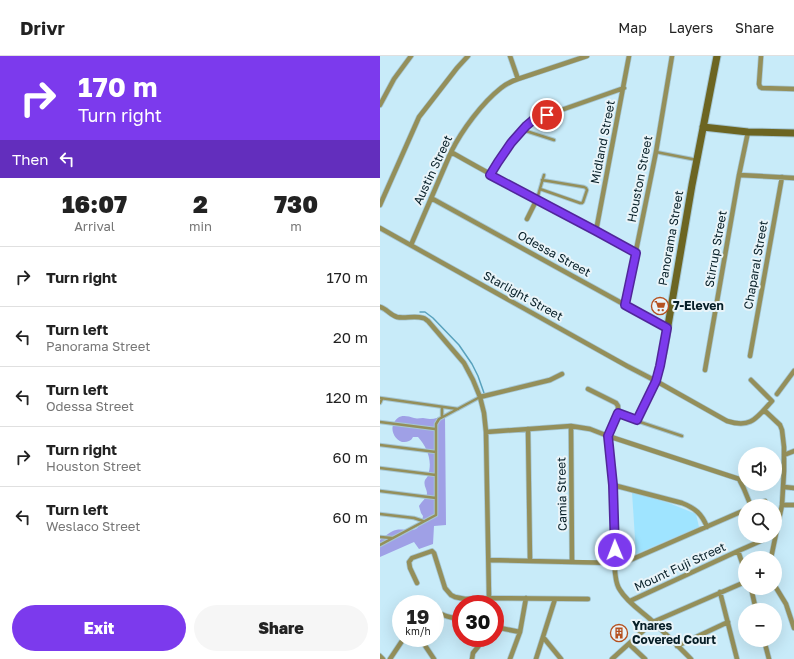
<!DOCTYPE html>
<html lang="en">
<head>
<meta charset="utf-8">
<style>
  body { margin:0; font-family:"Golos Text",sans-serif; background:#f6f6f6; color:#222; height:100vh; display:flex; flex-direction:column; font-size:15px; white-space:nowrap }
  * { box-sizing:border-box; margin:0 }
  p { font-size:13px; color:#767676 }
  .icon { flex:none; width:22px; height:22px; fill:none; stroke:currentColor; stroke-width:2; stroke-linecap:round; stroke-linejoin:round }
  .map { position:relative; flex:1; overflow:hidden }
  .sheet { display:flex; flex-direction:column; background:#fff; width:380px }
  .sheet>* { flex:none }
  .guide { background:#7c3aed; color:#fff; overflow:hidden }
  .controls { position:absolute; left:358px; top:391px; display:grid; gap:8px }
  .controls a { display:grid; place-items:center; width:44px; height:44px; border-radius:50%; background:#fff; box-shadow:0 4px 16px #0002; font-size:20px }
  .speed { position:absolute; left:12px; top:539px; display:flex; gap:8px; font-size:20px; font-weight:700; text-align:center }
  .speed>* { display:grid; place-content:center; width:52px; height:52px; border-radius:50%; background:#fff; box-shadow:0 4px 16px #0002; line-height:1 }
  .speed small { font-size:10px; font-weight:400 }
  .speed .limit { border:6px solid #d22; background:#fff; color:#111 }
  .pin { position:absolute; display:grid; place-items:center; width:34px; height:34px; color:#fff; margin:-17px; border:2px solid #fff; border-radius:50%; box-shadow:0 1px 4px #0007 }
  .me { position:absolute; width:44px; margin:-22px; rotate:359deg; stroke-linejoin:round; filter:drop-shadow(0 0 3px #0008) }
  .turn { display:flex; align-items:center; gap:14px; height:84px; padding:0 12px; font-size:18px }
  .turn .icon { width:52px; height:52px; stroke-width:2.5 }
  .turn b { display:block; font-size:28px; line-height:34px }
  .then { display:flex; align-items:center; height:38px; padding:0 12px; background:#0003; gap:8px; font-size:15px }
  .eta { display:flex; justify-content:space-evenly; align-items:center; height:68px; text-align:center }
  .eta b { font-size:24px; font-weight:800; line-height:28px }
  .primary-button { display:flex; gap:8px; margin-top:auto; padding:8px 12px }
  .primary-button a { flex:1; height:46px; border-radius:24px; background:#7c3aed; color:#fff; font-size:16px; font-weight:800; line-height:46px; text-align:center }
  .primary-button a+a { background:#f6f6f6; color:#222 }
  ul { padding:0; list-style:none }
  li { display:flex; align-items:center; gap:12px; height:60px; padding:0 12px; border-top:1px solid #e0e0e0 }
  li div { flex:1 }
  li b { display:block; font-size:15px }
  li em { font-style:normal }
  header { display:flex; align-items:center; gap:24px; box-sizing:border-box; height:56px; padding:0 20px; background:#fff; border-bottom:1px solid #e0e0e0 }
  header strong { font-size:19px }
  nav { display:flex; gap:22px; margin-inline-start:auto; font-size:14px }
  main { display:flex; flex:1; min-height:0 }
  .map>svg:first-child { display:block }
  .built { fill:#9fe4ff }
  .forest { fill:#9fa0e6 }
  .lines { fill:none; stroke-linecap:round; stroke-linejoin:round }
  .stream { stroke:#59a2bd; stroke-width:1.5 }
  .lane-casing { stroke:#a5c6d3; stroke-width:4.5 }
  .street-casing { stroke:#a5c6d3; stroke-width:6 }
  .secondary-casing { stroke:#a5c6d3; stroke-width:9 }
  .lane { stroke:#948f5a; stroke-width:2.5 }
  .street { stroke:#948f5a; stroke-width:4.5 }
  .secondary { stroke:#6c6522; stroke-width:7 }
  .route-casing { stroke:#51269a; stroke-width:10 }
  .route { stroke:#7c3aed; stroke-width:7 }
  .labels { text-anchor:middle; stroke-width:4; stroke-linejoin:round; paint-order:stroke }
  .street-label { font-size:12px; fill:#061e27; stroke:#e9f4f9 }
  .poi-label { font-size:12px; font-weight:bold; fill:#061e27; stroke:#e9f4f9; text-anchor:start }
</style>
</head>
<body>
<header>
<strong>Drivr</strong>
<nav><a>Map</a><a>Layers</a><a>Share</a></nav>
</header>
<main>
<section class="sheet">
<div class="guide">
<div class="turn"><svg class="icon" aria-label="right" viewBox="0 0 24 24"><path d="M7 20v-9h11M14 6l5 5-5 5"/></svg><div><b>170 m</b>Turn right</div></div>
<div class="then">Then<svg class="icon" aria-label="left" viewBox="0 0 24 24"><path d="M17 20v-9H6M10 6l-5 5 5 5"/></svg></div>
</div>
<div class="eta">
<div><b>16:07</b><p>Arrival</p></div>
<div><b>2</b><p>min</p></div>
<div><b>730</b><p>m</p></div>
</div>
<ul>
<li><svg class="icon" aria-label="right" viewBox="0 0 24 24"><path d="M7 20v-9h11M14 6l5 5-5 5"/></svg><div><b>Turn right</b></div><em>170 m</em></li>
<li><svg class="icon" aria-label="left" viewBox="0 0 24 24"><path d="M17 20v-9H6M10 6l-5 5 5 5"/></svg><div><b>Turn left</b><p>Panorama Street</p></div><em>20 m</em></li>
<li><svg class="icon" aria-label="left" viewBox="0 0 24 24"><path d="M17 20v-9H6M10 6l-5 5 5 5"/></svg><div><b>Turn left</b><p>Odessa Street</p></div><em>120 m</em></li>
<li><svg class="icon" aria-label="right" viewBox="0 0 24 24"><path d="M7 20v-9h11M14 6l5 5-5 5"/></svg><div><b>Turn right</b><p>Houston Street</p></div><em>60 m</em></li>
<li><svg class="icon" aria-label="left" viewBox="0 0 24 24"><path d="M17 20v-9H6M10 6l-5 5 5 5"/></svg><div><b>Turn left</b><p>Weslaco Street</p></div><em>60 m</em></li>
</ul>
<div class="primary-button"><a>Exit</a><a>Share</a></div>
</section>
<div class="map">
<svg width="414" height="603" viewBox="0 0 414 603">
  <rect width="100%" height="100%" fill="#c8ebf9"/>
  <!-- built -->
  <path class="built" d="M252 436 289 447 316 458 319 471 256 498Z"/>
  <!-- forest -->
  <path class="forest" d="M65 359 66 469 54 470 53 488 39 493 34 486 0 501V484C4 481 11 475 16 474 20 473 25 474 29 474 38 475 42 468 43 460L41 457 39 450C42 445 47 442 47 437 47 433 43 429 45 424 46 422 48 421 48 419 53 405 47 391 38 381H33C32 383 31 384 29 385 19 390 10 377 13 369 17 358 25 359 34 362 37 363 40 362 43 362 45 362 47 363 50 363 55 363 60 361 65 359Z"/>
  <g class="lines">
    <!-- stream -->
    <path class="stream" d="M40 256H45L53 262 79 289 92 308 98 320 104 337"/>
    <!-- lane casing -->
    <g class="lane-casing">
      <path id="lane" d="M143 74 174 84
        M276 96 317 104
        M160 133 200 147H202L203 146 207 134 206 132 204 131 162 124
        M157 143 164 119
        M0 342 78 353
        M0 347 2 343
        M62 351V361
        M257 365 302 380
        M0 366 55 373
        M0 389 56 396
        M0 412 56 419
        M0 435 56 442
        M0 458 34 462 43 465
        M0 481 12 482
        M0 489 56 459V368L59 363 100 341"/>
    </g>
    <!-- street casing -->
    <g class="street-casing">
      <path id="street" d="M130 0 138 23
        M381 0 379 28 380 31 382 32 414 33
        M0 49 14 23 31 0
        M71 96C132 131 195 163 256 197
        M110 119 118 105 131 87 149 67 167 59 244 32
        M359 119 414 122
        M51 142 287 272
        M0 149 39 61 77 12 88 0
        M147 163 157 143
        M0 172 247 310 276 325 347 365C372 373 377 361 392 345L371 324
        M216 175 249 0
        M31 189 71 96C82 74 102 47 121 32 126 28 132 25 138 23L207 0
        M245 249 276 96 292 0
        M0 251C7 253 10 259 17 261 25 263 34 259 43 262 45 262 46 264 48 265L84 307 93 324 100 341 104 357 106 376 109 542 104 548
        M370 300 402 121
        M325 314 359 119 368 76
        M208 333 236 347 238 350V357L228 380 233 429 235 516C236 523 236 529 240 534 247 546 261 555 271 564 285 577 298 590 311 603
        M397 338 414 315
        M100 341 170 324 182 318
        M384 354 400 369 402 374 404 391V415L402 449 391 502
        M238 357 257 364 276 325
        M191 370 192 506
        M148 373 150 504
        M106 376 191 370 210 373 228 380 359 423 364 433 371 450
        M404 399 414 395
        M233 429 302 447C315 452 322 458 327 471
        M404 431 414 432
        M402 449H414
        M374 450 385 445
        M358 495 365 515
        M109 504 235 507 248 505 255 502 365 454
        M37 527 30 512 29 506 32 502 52 495 54 497 65 532 71 539 75 541 85 543 109 542 208 543
        M395 530 406 548 414 572
        M371 532 376 554
        M340 536 357 603
        M250 545 358 495 383 484
        M55 555C63 559 71 563 81 562
        M115 571 140 576
        M163 581 181 603
        M40 582 54 603
        M384 584 389 603
        M249 588 265 603
        M297 590 348 566
        M0 600 3 603
        M10 603 24 582
        M92 603 93 597 105 582
        M130 603 140 576 146 542
        M156 603 175 543
        M232 603 273 566 365 526"/>
    </g>
    <!-- secondary casing -->
    <g class="secondary-casing">
      <path id="secondary" d="M323 71 368 76 414 77
        M276 325 284 293 312 129 337 0"/>
    </g>
    <!-- lane -->
    <use href="#lane" class="lane"/>
    <!-- street -->
    <use href="#street" class="street"/>
    <!-- secondary -->
    <use href="#secondary" class="secondary"/>
  </g>
  <g class="lines">
    <!-- route casing -->
    <g class="route-casing">
      <path id="route" d="M167 59 152 65 146 70 131 87 118 106 110 119 216 175 256 197 245 249 287 272 280 310 276 325 257 364 238 357 228 380 233 429 235 494"/>
    </g>
    <!-- route -->
    <use href="#route" class="route"/>
  </g>
  <!-- icons -->
  <defs>
    <g id="supermarket-ring" transform="scale(0.9)"><circle r="9.5" fill="#e9f4f9" stroke="#b55120" stroke-width="1.5"/><path d="M-6-5.5h2.5l.6 2H6L4.5 2H-2.5L-4.4-4H-6ZM-1.5 3.2a1.3 1.3 0 1 0 .1 0ZM3 3.2a1.3 1.3 0 1 0 .1 0Z" fill="#b55120"/></g>
    <g id="building-ring" transform="scale(0.9)"><circle r="9.5" fill="#e9f4f9" stroke="#b55120" stroke-width="1.5"/><path d="M-4-6H4V6H1V3H-1V6H-4ZM-2.5-4.3h1.7v1.8h-1.7ZM.8-4.3h1.7v1.8H.8ZM-2.5-1h1.7V.8h-1.7ZM.8-1h1.7V.8H.8Z" fill="#b55120"/></g>
  </defs>
  <g fill-rule="evenodd">
    <use href="#supermarket-ring" x="280" y="250"/>
    <use href="#building-ring" x="239" y="577"/>
  </g>
  <g class="labels">
    <!-- street labels -->
    <g class="street-label">
      <text transform="translate(223 86) rotate(-79)" y="4">Midland Street</text>
      <text transform="translate(53 114) rotate(-65)" y="4">Austin Street</text>
      <text transform="translate(260 123) rotate(-79)" y="4">Houston Street</text>
      <text transform="translate(291 182) rotate(-80)" y="4">Panorama Street</text>
      <text transform="translate(336 193) rotate(-80)" y="4">Stirrup Street</text>
      <text transform="translate(174 198) rotate(29)" y="4">Odessa Street</text>
      <text transform="translate(376 209) rotate(-80)" y="4">Chaparal Street</text>
      <text transform="translate(143 240) rotate(29)" y="4">Starlight Street</text>
      <text transform="translate(182 438) rotate(-91)" y="4">Camia Street</text>
      <text transform="translate(300 511) rotate(-25)" y="4">Mount Fuji Street</text>
    </g>
    <!-- poi labels -->
    <g class="poi-label">
      <text x="293" y="254">7-Eleven</text>
      <text x="252" y="574">Ynares<tspan x="252" dy="14">Covered Court</tspan></text>
    </g>
  </g>
</svg>
<div class="controls">
<a><svg class="icon" aria-label="sound" viewBox="0 0 24 24"><path d="M4 9h4l5-4v14l-5-4H4zM17 9q2 3 0 6"/></svg></a>
<a><svg class="icon" aria-label="search" viewBox="0 0 24 24"><circle cx="10" cy="10" r="6"/><path d="M15 15l6 6"/></svg></a>
<a>+</a>
<a>−</a>
</div>
<div class="speed"><div>19<small>km/h</small></div><div class="limit">30</div></div>
<div class="pin" style="left:167px;top:59px;background:#d93025"><svg class="icon" aria-label="arrive" viewBox="0 0 24 24"><path d="M6 21V4h12l-3 4 3 4H6"/></svg></div>
<svg class="me" style="left:235px;top:494px" viewBox="-20 -20 40 40"><circle r="17" fill="#7c3aed" stroke="#fff" stroke-width="3"/><path d="M0-11L8 9 0 5-8 9z" fill="#fff"/></svg>
</div>
</main>
</body>
</html>
